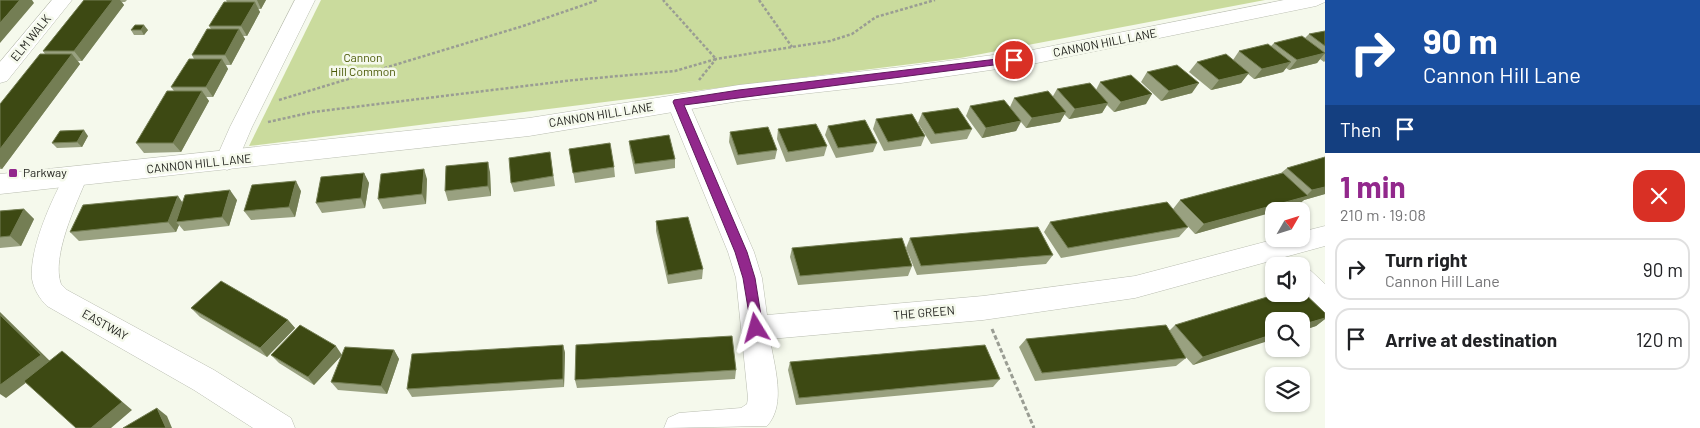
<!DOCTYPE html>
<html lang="en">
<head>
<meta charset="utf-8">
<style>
  body { margin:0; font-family:Barlow,sans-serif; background:#f6f6f6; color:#202124; height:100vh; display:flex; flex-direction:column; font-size:19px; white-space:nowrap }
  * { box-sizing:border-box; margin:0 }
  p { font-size:16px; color:#757577 }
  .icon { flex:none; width:28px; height:28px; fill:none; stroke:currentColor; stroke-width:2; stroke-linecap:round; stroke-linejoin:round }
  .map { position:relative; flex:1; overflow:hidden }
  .details { display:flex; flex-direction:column; background:#fff; width:375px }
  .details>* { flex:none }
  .banner { background:#1a4fa0; color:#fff; overflow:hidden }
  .needle { width:32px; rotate:51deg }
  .buttons { position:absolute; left:1265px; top:202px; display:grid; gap:10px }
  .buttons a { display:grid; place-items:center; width:45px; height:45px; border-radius:10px; background:#fff; box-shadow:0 1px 4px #0004; font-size:25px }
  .pin { position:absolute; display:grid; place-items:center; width:42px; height:42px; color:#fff; margin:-21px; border:2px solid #fff; border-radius:50%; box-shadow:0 1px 5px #0007 }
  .me { position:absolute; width:55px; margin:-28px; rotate:352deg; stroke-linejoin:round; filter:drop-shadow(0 0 4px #0008) }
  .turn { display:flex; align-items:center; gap:18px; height:105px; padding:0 15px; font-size:22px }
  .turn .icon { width:65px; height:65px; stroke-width:2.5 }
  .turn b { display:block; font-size:35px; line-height:42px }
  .then { display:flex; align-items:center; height:48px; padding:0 15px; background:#0003; gap:10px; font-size:19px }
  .round { display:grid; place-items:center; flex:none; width:52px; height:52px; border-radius:15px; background:#f6f6f6 }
  .summary { display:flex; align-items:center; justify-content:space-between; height:85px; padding:0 15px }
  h1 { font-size:30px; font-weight:700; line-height:38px; color:#92288c }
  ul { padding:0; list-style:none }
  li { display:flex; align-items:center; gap:15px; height:62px; margin:0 10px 8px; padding:0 5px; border:2px solid #e0e0e0; border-radius:15px }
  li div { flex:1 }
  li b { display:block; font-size:19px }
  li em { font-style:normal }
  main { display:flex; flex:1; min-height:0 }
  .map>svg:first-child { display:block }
  .green { fill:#cadb9d }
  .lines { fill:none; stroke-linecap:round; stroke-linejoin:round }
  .street-casing { stroke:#b9bdb0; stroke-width:1 }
  .secondary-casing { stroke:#b9bdb0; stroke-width:1 }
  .path-far1 { stroke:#9a9d93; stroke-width:2.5; stroke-dasharray:3 2; stroke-linecap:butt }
  .path { stroke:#9a9d93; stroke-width:3; stroke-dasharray:4.5 2.5; stroke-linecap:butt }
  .street { fill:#fff; fill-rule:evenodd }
  .secondary { fill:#fff; fill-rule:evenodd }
  .wall { fill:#99a180 }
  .shaded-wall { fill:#747e54 }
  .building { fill:#3d4913; stroke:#747e54 }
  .route { fill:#92288c; stroke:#5f1a5b }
  .poi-dot { fill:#92288c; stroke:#f5f9ec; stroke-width:2 }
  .labels { text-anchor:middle; stroke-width:5; stroke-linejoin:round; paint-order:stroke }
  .street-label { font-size:12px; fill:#22231e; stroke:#f5f9ec }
  .park-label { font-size:12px; fill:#4a5906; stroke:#f5f9ec }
  .poi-label { font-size:12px; fill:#22231e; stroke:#f5f9ec; text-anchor:start }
</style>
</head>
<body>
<main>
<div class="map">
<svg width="1325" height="428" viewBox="0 0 1325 428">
  <rect width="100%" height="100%" fill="#f5f9ec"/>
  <!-- green -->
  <path class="green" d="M321 0H1265L960 58 249 146Z"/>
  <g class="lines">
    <!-- street casing -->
    <g class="street-casing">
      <path id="street" d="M52 0H72L7 81 0 83V62Z
        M295 0H315L252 127 235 167 227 170 219 167 215 161 230 127Z
        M678 96 686 98 689 103 754 252 762 278 767 315 983 296 1135 276 1276 239H1301V232L1325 226V246L1135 298 983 320 770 339C774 366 787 404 767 426L664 428 668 418 679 413 741 408 747 404 748 398 736 278 728 252 667 103 670 98Z
        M75 169 83 172 87 178C76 204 51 257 61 284L67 290 214 370 291 418 295 428H253L194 390 47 306C40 299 34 290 32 279 29 249 52 198 67 172Z
        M1301 267 1310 270 1325 284V313L1315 309 1300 294Z"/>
    </g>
    <!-- secondary casing -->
    <g class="secondary-casing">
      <path id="secondary" d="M1284 0H1325V2L1316 6 1032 64 901 83 739 101 529 136 0 194V174L529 118 739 85 901 67 1032 50Z"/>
    </g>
    <!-- path-far1 -->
    <path class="path-far1" d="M759 0 792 47
      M699 80 716 59 830 41 852 34 876 17 935 0
      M279 100 523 26 598 0
      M268 122 313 112 574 80 675 71 716 59 663 0"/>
    <!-- path -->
    <path class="path" d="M992 329 1034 428"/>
    <!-- street -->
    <use href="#street" class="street"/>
    <!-- secondary -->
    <use href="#secondary" class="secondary"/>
  </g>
  <!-- wall -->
  <path class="wall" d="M84 0H127L125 2H122L124 5 82 61H78L80 64 2 169H0V104L45 54 43 51Z
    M226 0H266L261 9H258L260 12 247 36H243L245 39 231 65H226L228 69 213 97H206L209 101 181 152 144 153 136 143 174 91 171 87 194 59 192 55 211 29 209 26 227 2Z
    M131 30H148L144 35H134Z
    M1325 31V61L1324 62 1320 59 1317 63 1289 70 1286 68 1283 72 1254 79 1248 74 1241 83 1211 90 1189 72 1197 62 1233 60 1239 51 1271 46 1274 43 1305 38 1309 34Z
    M1147 72 1192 93 1161 101 1141 82Z
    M1100 82 1146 104 1114 112 1107 105 1102 113 1069 119 1064 114 1060 122 1026 128 1021 122 1016 131 982 138 966 116 970 106 1010 107 1014 98 1053 96 1057 89 1096 90Z
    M922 113 972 129 967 139 931 144 918 123Z
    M876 119 925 136 921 146 884 151 873 129Z
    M828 126 877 143 873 152 836 158 825 135Z
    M778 129 827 146 824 156 786 162 777 139Z
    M730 132 777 150 775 159 737 165 729 142Z
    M88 136 82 147 57 148 52 143Z
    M629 141 675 159V168L635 174 630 151Z
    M569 149 614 167 615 177 575 183Z
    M550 152 555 186 514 192 511 183Z
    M1325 157V194L1304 200 1298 205 1277 211H1274L1195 234 1182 220 1188 227 1179 237 1061 258 1044 232 1050 222 1173 209 1180 200 1281 173 1287 168Z
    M490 172 491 196 448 201 445 191Z
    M364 173 369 183 365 208 322 213 316 203Z
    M427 179 426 204 383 209 378 199Z
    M301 191 295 217 251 220 244 211Z
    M237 200 229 226 184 231 179 225 176 232 79 241 70 232 183 202Z
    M24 209 34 219 21 246 0 248V211Z
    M656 221 703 269 702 279 668 284 656 231Z
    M910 238 1053 255 1046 264 917 275 906 248Z
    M792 248 912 266 908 276 798 285 790 257Z
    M191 308 288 320 295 328 267 357 200 317Z
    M1325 313V319L1316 326 1301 331V321L1193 365 1184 355 1186 358 1176 366 1035 381 1019 347 1026 339 1169 331 1175 325Z
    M563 345 565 353 564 387 412 397 407 389Z
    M394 350 399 359 387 394 338 390 331 382Z
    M271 355H342L314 385 279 363Z
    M790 362 1000 379 993 387 796 405 788 370Z
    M736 370 735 379 577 388 575 380Z"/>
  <!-- shaded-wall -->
  <path class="shaded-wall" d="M20 0H32L34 3 0 43V23Z
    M113 0H120L124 5 82 61 74 51Z
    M257 0H266L261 9Z
    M255 2 260 12 247 36 241 26Z
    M144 25 148 30 144 35 141 30Z
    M239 29 245 39 231 65 225 55Z
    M1325 53 1317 63 1289 70 1297 60Z
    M72 54 80 64 2 169 0 167V149Z
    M222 59 228 69 213 97 206 87Z
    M1291 62 1283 72 1254 79 1262 69Z
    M1249 73 1241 83 1211 90 1219 80Z
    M1199 83 1192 93 1161 101 1169 91Z
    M202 91 209 101 181 152 173 143Z
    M1152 94 1146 104 1114 112 1121 102Z
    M1108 103 1102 113 1069 119 1075 109Z
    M1066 112 1060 122 1026 128 1032 118Z
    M1021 121 1016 131 982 138 986 128Z
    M84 130 88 136 82 147 77 142Z
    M488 162 490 172 491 196 488 186Z
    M424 169 427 179 426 204 422 194Z
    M364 173 369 183 365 208 361 198Z
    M296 181 301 191 295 217 289 207Z
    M1325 187V194L1304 200 1298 205 1277 211H1274V212L1195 234 1204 224 1306 196 1312 190Z
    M230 190 237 200 229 226 222 217Z
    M178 196 185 206 176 222 179 225 176 232 168 222Z
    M24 209 34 219 21 246 10 236Z
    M0 312 52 363 6 398 0 394Z
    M1325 318V319L1316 326 1301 331V325Z
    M288 320 295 328 267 357 260 348Z
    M1274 334V339L1193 365 1203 357Z
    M563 345 565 353 564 387 563 379Z
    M336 346 342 355 314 385 308 377Z
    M394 350 399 359 387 394 381 386Z
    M62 351 73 360 132 410 111 428H91Z
    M157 408 167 416 172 428H166Z"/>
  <!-- building -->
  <path class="building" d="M0 0H20L0 23Z
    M84 0H113L74 51H43Z
    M224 2H255L241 26H209Z
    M135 25H144L141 30H131Z
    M207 29H239L225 55H192Z
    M1325 31V46L1309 34Z
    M1302 36 1325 53 1297 60 1274 43Z
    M1268 44 1291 62 1262 69 1239 51Z
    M40 54H72L0 149V104Z
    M1226 54 1249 73 1219 80 1197 62Z
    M189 59H222L206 87H171Z
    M1177 65 1199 83 1169 91 1147 72Z
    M1131 75 1152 94 1121 102 1100 82Z
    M1090 83 1108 103 1075 109 1057 89Z
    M167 91H202L173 143H136Z
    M1048 91 1066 112 1032 118 1014 98Z
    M1004 100 1021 121 986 128 970 106Z
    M958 108 972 129 935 134 922 113Z
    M912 114 925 136 888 142 876 119Z
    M865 120 877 143 838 148 828 126Z
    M816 124 827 146 788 152 778 129Z
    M768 127 777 150 738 155 730 132Z
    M84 130 77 142 52 143 60 131Z
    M669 135 675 159 635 164 629 141Z
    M610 143 614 167 573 173 569 149Z
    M550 152 553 176 511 183 509 158Z
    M1325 157V187L1312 190 1287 168Z
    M488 162V186L445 191 446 166Z
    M424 169 422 194 378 199 381 174Z
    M364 173 361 198 316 203 321 177Z
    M1283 173 1308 196 1204 224 1180 200Z
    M296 181 289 207 244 211 252 185Z
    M230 190 222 217 176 222 185 195Z
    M178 196 168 222 70 232 83 205Z
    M1167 202 1188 227 1068 248 1050 222Z
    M24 209 10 236 0 237V211Z
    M688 217 703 269 668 275 656 221Z
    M1038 227 1053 255 921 266 910 238Z
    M902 238 912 266 800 276 792 248Z
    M221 281 288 320 260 348 191 308Z
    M1301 290 1325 313V318L1301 325V321H1274V334L1203 357 1175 325 1277 294H1301Z
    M0 315 41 355 0 385Z
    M300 325 336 346 308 377 271 355Z
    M1166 325 1186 358 1042 373 1026 339Z
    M732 336 736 370 575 380 576 345Z
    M563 345V379L407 389 412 354Z
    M985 345 1000 379 799 398 790 362Z
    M345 347 394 350 381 386 331 382Z
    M62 351 122 402 91 428H76L24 381Z
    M157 408 166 428H123Z"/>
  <!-- route -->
  <path class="route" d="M1014 57H1017V62L684 105 747 252 755 278 763 328 756 334 752 332 743 278 735 252 673 102 674 100 739 90Z"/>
  <!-- markers -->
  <rect class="poi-dot" x="8" y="168" width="10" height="10" rx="2.5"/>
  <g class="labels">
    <!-- street labels -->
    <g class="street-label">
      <text transform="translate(31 38) rotate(-51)" y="4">ELM WALK</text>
      <text transform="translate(1105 43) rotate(-11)" y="4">CANNON HILL LANE</text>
      <text transform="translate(601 115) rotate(-9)" y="4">CANNON HILL LANE</text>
      <text transform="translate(199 164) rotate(-6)" y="4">CANNON HILL LANE</text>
      <text transform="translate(924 313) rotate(-5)" y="4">THE GREEN</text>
      <text transform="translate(105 325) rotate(29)" y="4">EASTWAY</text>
    </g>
    <!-- park labels -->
    <g class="park-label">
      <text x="363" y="62">Cannon<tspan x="363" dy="14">Hill Common</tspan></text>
    </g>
    <!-- poi labels -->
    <g class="poi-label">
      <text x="23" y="177">Parkway</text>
    </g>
  </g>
</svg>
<div class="buttons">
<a><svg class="needle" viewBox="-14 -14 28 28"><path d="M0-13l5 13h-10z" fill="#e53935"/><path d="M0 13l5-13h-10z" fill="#757577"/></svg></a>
<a><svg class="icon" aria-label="sound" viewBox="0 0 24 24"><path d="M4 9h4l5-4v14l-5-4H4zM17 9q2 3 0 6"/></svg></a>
<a><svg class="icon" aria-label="search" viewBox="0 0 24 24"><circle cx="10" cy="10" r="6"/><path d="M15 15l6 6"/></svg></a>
<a><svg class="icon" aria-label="layers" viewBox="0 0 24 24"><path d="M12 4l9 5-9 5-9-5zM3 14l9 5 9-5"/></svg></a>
</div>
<div class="pin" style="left:1014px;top:60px;background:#d93025"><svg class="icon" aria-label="arrive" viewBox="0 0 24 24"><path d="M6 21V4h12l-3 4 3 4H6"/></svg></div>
<svg class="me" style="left:756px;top:328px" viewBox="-20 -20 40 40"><path d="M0-17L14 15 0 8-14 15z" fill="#92288c" stroke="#fff" stroke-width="4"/></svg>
</div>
<section class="details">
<div class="banner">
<div class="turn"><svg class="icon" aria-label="right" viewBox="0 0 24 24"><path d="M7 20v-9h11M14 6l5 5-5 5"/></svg><div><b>90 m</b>Cannon Hill Lane</div></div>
<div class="then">Then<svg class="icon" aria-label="arrive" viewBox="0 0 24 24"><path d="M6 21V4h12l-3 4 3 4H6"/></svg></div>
</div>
<div class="summary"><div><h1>1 min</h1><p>210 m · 19:08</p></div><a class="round" style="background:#d93025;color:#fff"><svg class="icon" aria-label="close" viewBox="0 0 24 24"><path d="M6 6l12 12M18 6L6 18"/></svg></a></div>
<ul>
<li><svg class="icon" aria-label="right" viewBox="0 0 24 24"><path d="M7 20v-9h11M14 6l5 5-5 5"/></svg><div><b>Turn right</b><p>Cannon Hill Lane</p></div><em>90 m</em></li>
<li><svg class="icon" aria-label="arrive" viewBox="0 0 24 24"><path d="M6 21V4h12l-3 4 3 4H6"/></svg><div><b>Arrive at destination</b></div><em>120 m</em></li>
</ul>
</section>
</main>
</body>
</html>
